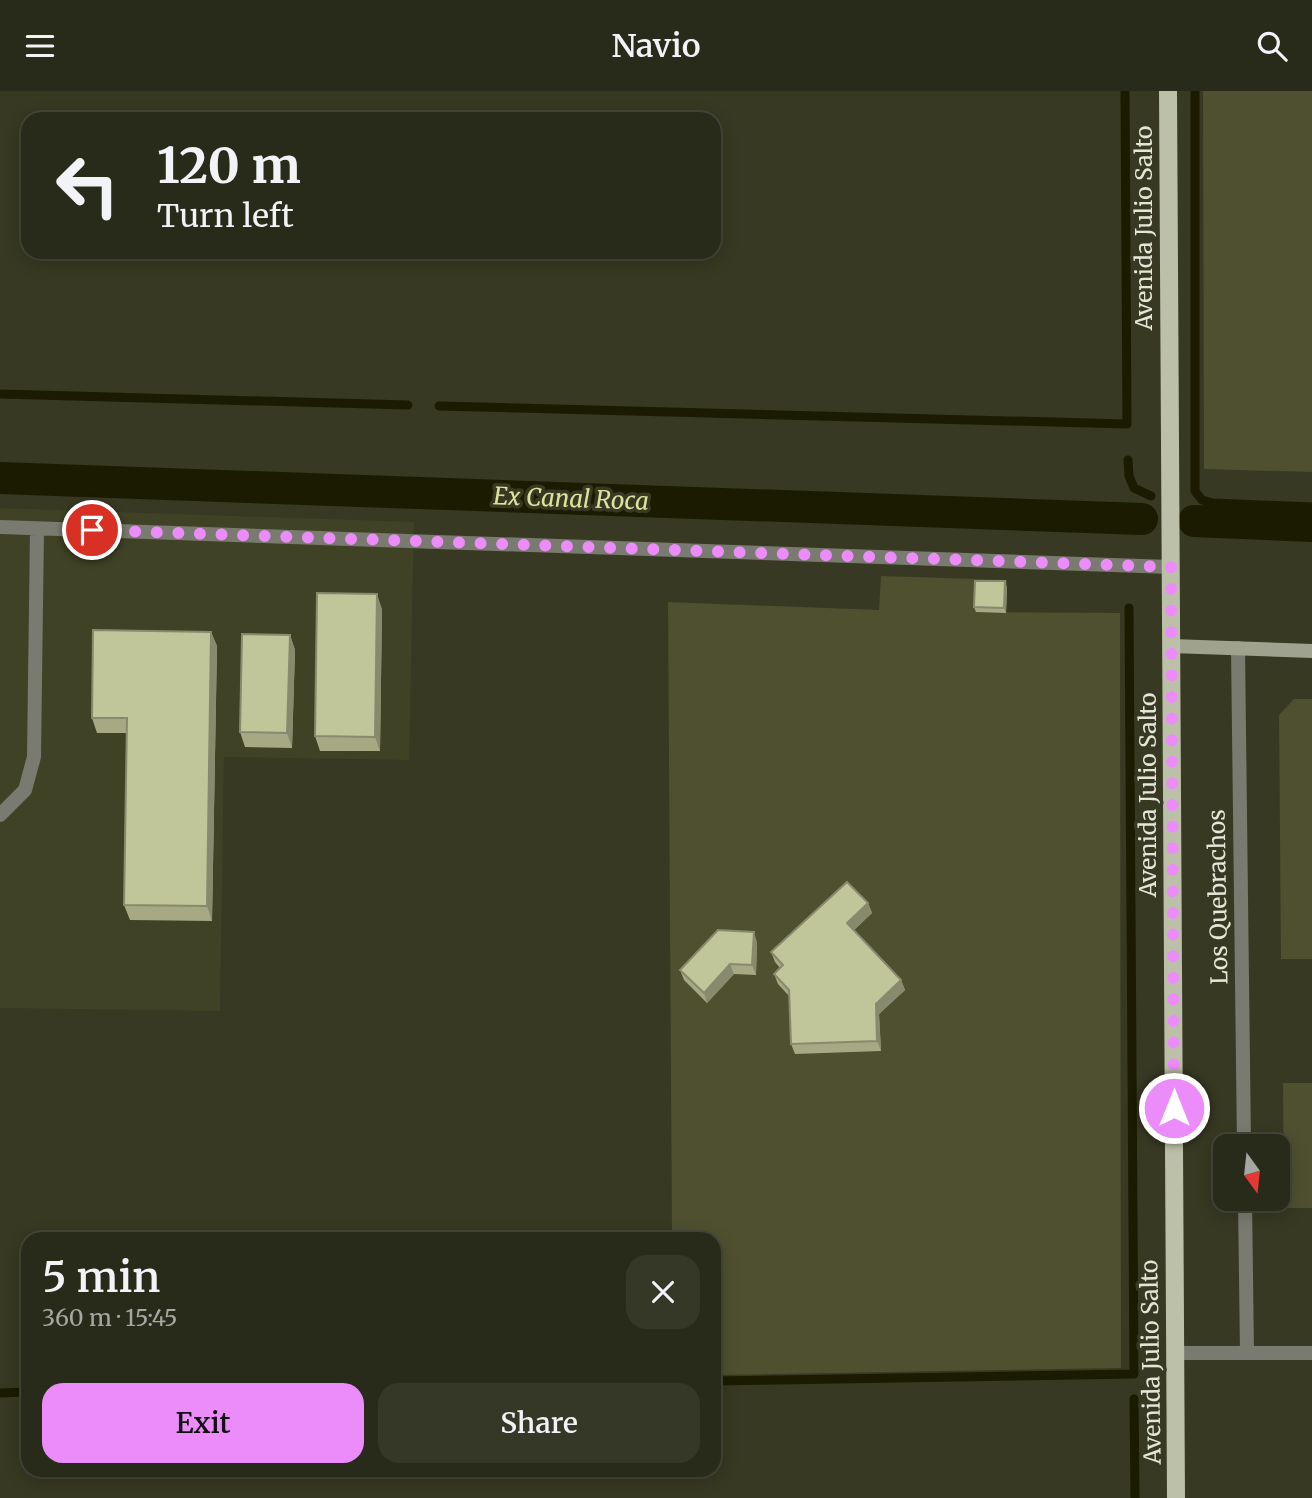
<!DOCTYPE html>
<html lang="en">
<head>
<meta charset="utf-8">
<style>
  body { margin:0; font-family:Merriweather,serif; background:#353727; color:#f1f3f6; height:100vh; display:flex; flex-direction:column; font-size:26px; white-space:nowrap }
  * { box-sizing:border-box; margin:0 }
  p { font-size:23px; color:#a5a7a2 }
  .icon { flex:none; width:38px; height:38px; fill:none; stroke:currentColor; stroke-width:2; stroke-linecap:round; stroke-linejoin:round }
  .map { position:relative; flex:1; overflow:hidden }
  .details { position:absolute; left:21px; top:1141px; width:700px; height:245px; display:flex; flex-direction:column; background:#292b1a; border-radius:21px; box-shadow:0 4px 18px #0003,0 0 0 2px #454739 }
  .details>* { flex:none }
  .top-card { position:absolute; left:21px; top:21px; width:700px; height:147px; border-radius:21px; box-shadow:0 4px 18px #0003,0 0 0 2px #454739; background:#292b1a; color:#f1f3f6; overflow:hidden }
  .needle { width:46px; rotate:165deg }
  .fabs { position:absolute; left:1213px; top:1043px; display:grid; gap:14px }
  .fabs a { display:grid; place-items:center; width:77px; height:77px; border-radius:14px; background:#292b1a; box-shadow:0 4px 18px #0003,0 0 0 2px #454739; font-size:35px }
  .pin { position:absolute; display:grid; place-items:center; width:60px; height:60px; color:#fff; margin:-30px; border:4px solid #fff; border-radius:50%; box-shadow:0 2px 7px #0007 }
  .me { position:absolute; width:77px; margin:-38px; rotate:0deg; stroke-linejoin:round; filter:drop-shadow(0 0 5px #0008) }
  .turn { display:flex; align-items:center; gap:24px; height:147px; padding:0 21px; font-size:32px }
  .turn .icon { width:91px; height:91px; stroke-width:2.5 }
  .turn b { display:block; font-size:49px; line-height:60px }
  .round { display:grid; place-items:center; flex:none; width:74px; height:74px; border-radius:21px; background:#353727 }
  .overview { display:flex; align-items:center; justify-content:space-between; height:119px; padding:0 21px }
  h1 { font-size:42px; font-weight:600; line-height:52px }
  .cta { display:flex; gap:14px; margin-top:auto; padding:14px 21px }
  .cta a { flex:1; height:80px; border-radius:21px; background:#ec8cfa; color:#111; font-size:28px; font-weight:600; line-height:80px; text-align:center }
  .cta a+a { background:#353727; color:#f1f3f6 }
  header { display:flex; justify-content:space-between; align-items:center; height:91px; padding:0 21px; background:#292b1a; font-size:32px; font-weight:600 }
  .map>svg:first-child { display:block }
  .built { fill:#3f4225 }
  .green { fill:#4e5030 }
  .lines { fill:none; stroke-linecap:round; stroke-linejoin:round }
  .stream { stroke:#1a1b00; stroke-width:9 }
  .canal { stroke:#1a1b00; stroke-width:32 }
  .lane { stroke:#7a7b70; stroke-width:14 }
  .street { stroke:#7a7b70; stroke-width:14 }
  .secondary { stroke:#a0a290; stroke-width:14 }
  .primary { stroke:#bdc0a9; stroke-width:18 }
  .wall { fill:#a6a984 }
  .shaded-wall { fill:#878a6c }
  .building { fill:#c1c59a; stroke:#878a6c; stroke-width:2 }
  .route { stroke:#ec8cfa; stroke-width:12; stroke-dasharray:0 21.6 }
  .labels { text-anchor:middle; stroke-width:7; stroke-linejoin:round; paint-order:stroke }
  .street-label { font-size:23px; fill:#e4e6d8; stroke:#373922 }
  .water-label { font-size:24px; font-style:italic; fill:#dde39f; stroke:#373922 }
</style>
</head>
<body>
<header><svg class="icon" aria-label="menu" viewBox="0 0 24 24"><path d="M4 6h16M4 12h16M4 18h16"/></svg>Navio<svg class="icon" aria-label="search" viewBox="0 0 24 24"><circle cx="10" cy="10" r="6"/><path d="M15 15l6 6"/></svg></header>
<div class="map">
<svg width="1312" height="1407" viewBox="0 0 1312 1407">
  <rect width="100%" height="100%" fill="#373922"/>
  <!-- built -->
  <path class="built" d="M0 417 414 431 409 669 224 666 220 920 0 917Z"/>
  <!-- green -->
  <path class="green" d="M1203 0H1312V381L1204 378Z
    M881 485 1007 489V496L977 521 1120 522 1121 1277 714 1284V1148H672L668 511 879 519Z
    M1294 608H1312V868H1281L1279 624Z
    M1283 992H1312V1117H1284Z"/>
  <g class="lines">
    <!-- stream -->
    <path class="stream" d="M1195 0V400L1202 409 1213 412 1312 416
      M0 303 408 314
      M439 315 1127 333 1125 0
      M1128 369 1129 385 1134 397 1151 405
      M714 1290 1134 1283 1129 517
      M0 1302 28 1301
      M1134 1308 1135 1407"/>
    <!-- canal -->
    <path class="canal" d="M0 387 1142 428
      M1194 430 1312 435"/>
    <!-- lane -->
    <path class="lane" d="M0 436 1171 476
      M0 724 25 699 34 666 37 438"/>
    <!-- street -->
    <path class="street" d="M1238 557 1244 1055
      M1245 1108 1247 1262
      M1175 1262H1312"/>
    <!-- secondary -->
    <path class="secondary" d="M1171 555 1312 560"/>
    <!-- primary -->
    <path class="primary" d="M1168 0 1176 1407"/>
  </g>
  <!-- wall -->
  <path class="wall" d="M1007 496 1006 522 976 521 974 516Z
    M382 518 380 660H320L315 645Z
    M211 541 217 555 212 830 130 829 124 814 127 642H97L92 627Z
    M290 544 295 559 292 657 245 656 240 641Z
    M868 812 872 822 854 839 901 889 905 899 879 923 881 960 795 963 791 953 789 905 778 893 774 883 780 877 775 871 771 861Z
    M757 851 756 884 734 883 707 912 684 889 680 879Z"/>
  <!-- shaded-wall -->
  <path class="shaded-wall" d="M1005 490 1007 496 1006 522 1004 517Z
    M377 503 382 518 380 660 375 646Z
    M211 541 217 555 212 830 207 815Z
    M290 544 295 559 292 657 287 642Z
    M868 812 872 822 851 842 847 832Z
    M754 841 757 851 756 884 752 874Z
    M730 873 734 883 707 912 704 902Z
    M901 889 905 899 879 923 881 960 877 950 876 913Z"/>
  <!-- building -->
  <path class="building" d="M975 490H1005L1004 517 974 516Z
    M317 502 377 503 375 646 315 645Z
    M93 539 211 541 207 815 124 814 127 627H92Z
    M242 543 290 544 287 642 240 641Z
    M847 791 868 812 847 832 901 889 876 913 877 950 791 953 789 899 774 883 783 874 771 861Z
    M718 839 754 841 752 874 730 873 704 902 680 879Z"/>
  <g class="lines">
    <!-- route -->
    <path class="route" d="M92 439 1171 476 1174 1017"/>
  </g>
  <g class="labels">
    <!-- street labels -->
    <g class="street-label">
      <text transform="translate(1144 137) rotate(-90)" y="8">Avenida Julio Salto</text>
      <text transform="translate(1148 704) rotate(-90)" y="8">Avenida Julio Salto</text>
      <text transform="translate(1218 806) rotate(-91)" y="8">Los Quebrachos</text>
      <text transform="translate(1151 1271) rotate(-91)" y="8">Avenida Julio Salto</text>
    </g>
    <!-- water labels -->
    <g class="water-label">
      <text transform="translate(571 408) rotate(2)" y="8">Ex Canal Roca</text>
    </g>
  </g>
</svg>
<div class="fabs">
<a><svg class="needle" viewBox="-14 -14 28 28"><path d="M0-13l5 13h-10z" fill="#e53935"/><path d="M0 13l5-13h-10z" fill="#a5a7a2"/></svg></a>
</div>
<div class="pin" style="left:92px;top:439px;background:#d93025"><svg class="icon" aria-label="arrive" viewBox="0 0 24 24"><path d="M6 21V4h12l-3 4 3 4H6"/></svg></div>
<svg class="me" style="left:1174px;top:1017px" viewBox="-20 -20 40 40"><circle r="17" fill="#ec8cfa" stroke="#fff" stroke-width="3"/><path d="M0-11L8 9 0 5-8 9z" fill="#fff"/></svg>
<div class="top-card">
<div class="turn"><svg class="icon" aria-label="left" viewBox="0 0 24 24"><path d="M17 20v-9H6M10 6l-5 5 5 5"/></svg><div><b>120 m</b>Turn left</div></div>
</div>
<section class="details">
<div class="overview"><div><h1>5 min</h1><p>360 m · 15:45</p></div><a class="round"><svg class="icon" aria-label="close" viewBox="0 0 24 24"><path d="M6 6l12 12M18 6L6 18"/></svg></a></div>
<div class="cta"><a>Exit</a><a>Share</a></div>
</section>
</div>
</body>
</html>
